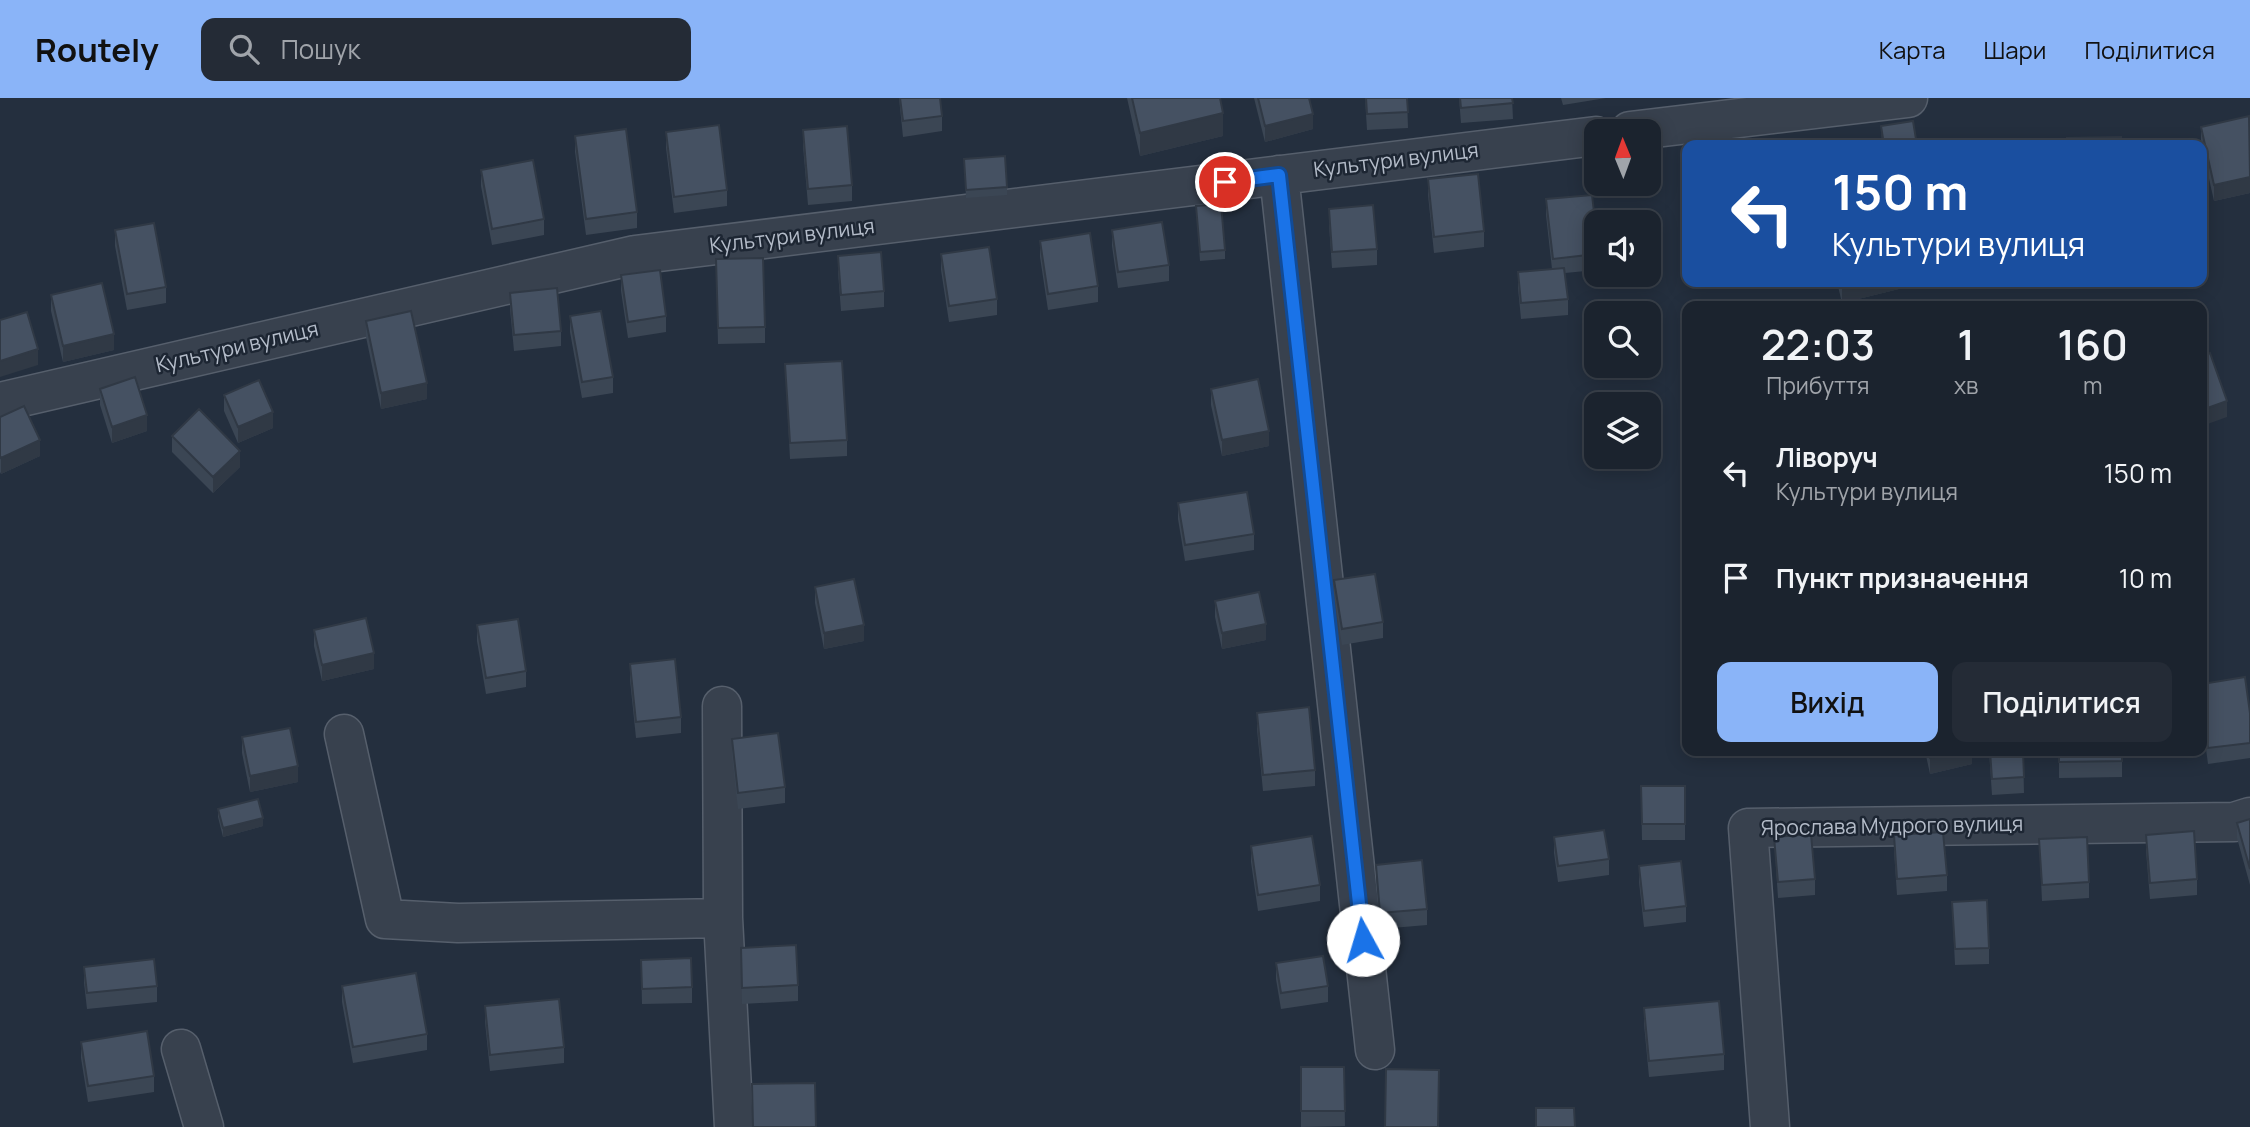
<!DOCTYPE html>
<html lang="uk">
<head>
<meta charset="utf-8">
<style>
  body { margin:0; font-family:Manrope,sans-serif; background:#242b36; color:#f1f3f6; height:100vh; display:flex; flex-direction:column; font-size:26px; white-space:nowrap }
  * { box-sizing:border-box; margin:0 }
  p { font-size:23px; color:#a0a4aa }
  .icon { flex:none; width:38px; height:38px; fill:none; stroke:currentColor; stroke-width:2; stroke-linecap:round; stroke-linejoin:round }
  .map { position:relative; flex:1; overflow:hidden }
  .drawer { position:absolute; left:1682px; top:203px; width:525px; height:455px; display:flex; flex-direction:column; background:#1b232e; border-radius:14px; box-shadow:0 4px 18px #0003,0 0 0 2px #39404a }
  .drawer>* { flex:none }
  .banner { position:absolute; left:1682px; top:42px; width:525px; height:147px; border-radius:14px; box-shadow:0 4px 18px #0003,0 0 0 2px #39404a; background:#1a4fa0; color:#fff; overflow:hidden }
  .needle { width:46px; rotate:359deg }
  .fabs { position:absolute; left:1584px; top:21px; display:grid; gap:14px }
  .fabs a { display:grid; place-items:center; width:77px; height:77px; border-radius:14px; background:#1b232e; box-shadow:0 4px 18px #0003,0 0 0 2px #39404a; font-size:35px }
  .pin { position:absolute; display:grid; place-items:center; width:60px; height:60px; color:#fff; margin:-30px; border:4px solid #fff; border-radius:50%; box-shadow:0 2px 7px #0007 }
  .me { position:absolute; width:77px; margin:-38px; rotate:354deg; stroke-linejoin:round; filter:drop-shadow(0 0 5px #0008) }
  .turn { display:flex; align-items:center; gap:24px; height:147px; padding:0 35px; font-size:32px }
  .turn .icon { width:91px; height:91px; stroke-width:2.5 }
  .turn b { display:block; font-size:49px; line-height:60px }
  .eta { display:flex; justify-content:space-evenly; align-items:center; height:119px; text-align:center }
  .eta b { font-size:42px; font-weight:600; line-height:49px }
  .action { display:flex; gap:14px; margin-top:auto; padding:14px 35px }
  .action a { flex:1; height:80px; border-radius:14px; background:#8ab4f8; color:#111; font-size:28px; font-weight:600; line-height:80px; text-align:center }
  .action a+a { background:#242b36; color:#f1f3f6 }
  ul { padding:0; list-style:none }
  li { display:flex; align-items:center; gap:21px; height:105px; padding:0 35px }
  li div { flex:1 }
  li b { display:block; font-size:26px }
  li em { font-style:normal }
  header { display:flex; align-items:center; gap:42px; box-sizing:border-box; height:98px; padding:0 35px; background:#8ab4f8; color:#111 }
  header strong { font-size:33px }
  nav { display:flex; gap:38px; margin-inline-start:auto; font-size:24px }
  .search { width:490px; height:63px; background:#242b36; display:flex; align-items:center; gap:18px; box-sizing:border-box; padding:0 24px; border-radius:14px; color:#a0a4aa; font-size:26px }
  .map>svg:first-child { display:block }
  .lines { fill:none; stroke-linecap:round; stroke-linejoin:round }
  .minor-casing { stroke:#565f6c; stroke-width:41 }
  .minor { stroke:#38414e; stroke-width:38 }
  .wall { fill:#3b4654 }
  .shaded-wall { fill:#303945 }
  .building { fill:#455162; stroke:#303945; stroke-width:2 }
  .route-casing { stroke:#114b97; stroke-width:18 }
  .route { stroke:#1a73e8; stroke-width:12 }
  .labels { text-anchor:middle; stroke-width:5; stroke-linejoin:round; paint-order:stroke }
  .street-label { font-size:21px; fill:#b4bcc9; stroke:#1d2633 }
</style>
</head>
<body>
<header>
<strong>Routely</strong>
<div class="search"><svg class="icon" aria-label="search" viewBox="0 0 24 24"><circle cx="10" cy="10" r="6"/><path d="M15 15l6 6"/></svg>Пошук</div>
<nav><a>Карта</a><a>Шари</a><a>Поділитися</a></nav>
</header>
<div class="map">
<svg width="2250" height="1029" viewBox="0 0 2250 1029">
  <rect width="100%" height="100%" fill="#242f3e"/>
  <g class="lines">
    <!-- minor casing -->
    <g class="minor-casing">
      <path id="minor" d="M1630 33 1908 0
        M1279 77 1375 952
        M0 304 635 157 1596 38
        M722 608 723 820 734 1029
        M344 636 385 821 458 825 723 820
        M181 951 204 1029
        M1770 1029 1748 730 2234 724 2250 719"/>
    </g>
    <!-- minor -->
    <use href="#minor" class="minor"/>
  </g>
  <!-- wall -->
  <path class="wall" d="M899 0H940L942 18V33L903 39Z
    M1127 0H1220L1223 38 1140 58Z
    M1254 0H1309L1313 31 1265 44Z
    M1365 0H1407L1408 30 1367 32Z
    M1459 0H1512L1513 21 1461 25Z
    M1561 0H1606L1563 7Z
    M2250 21V95L2214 103 2201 45V29Z
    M1881 28 1917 47H1882Z
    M803 32 852 87V103L808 107 803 48Z
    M666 34 727 92V108L674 115 666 50Z
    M575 38 637 114V130L586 137 575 54Z
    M964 61 1007 89V97L966 100Z
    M481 72 544 121V137L492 147 481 88Z
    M1682 78H1687V139L1682 94Z
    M1428 81 1484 133V149L1434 155 1428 97Z
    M1546 101 1596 131V172L1565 175 1568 201V217L1521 221 1518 190V174L1552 171 1546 117Z
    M1196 108 1225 152V161L1200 163Z
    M1329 111 1377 151V167L1332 170 1329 127Z
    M115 132 166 189V205L127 212 115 148Z
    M1112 132 1169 167V183L1118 190 1112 148Z
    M1040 143 1098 188V204L1048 212 1040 159Z
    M941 156 997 201V217L949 224 941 172Z
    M838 158 884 193V209L841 213 838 174Z
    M716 161 765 229V245L718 246Z
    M621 177 666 218V234L628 240 621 193Z
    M1837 184H1899V191L1842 205Z
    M510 195 561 233V248L514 253 510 211Z
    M51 197 114 252 63 264 51 213Z
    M570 218 613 279V295L582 300 570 234Z
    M366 223 427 301 381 311 366 239Z
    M785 266 847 342V358L790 361Z
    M100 291 147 333 112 345 100 307Z
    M1211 291 1269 348 1222 358 1211 307Z
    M224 297 273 330 238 345 224 313Z
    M0 319 40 358 1 376 0 374Z
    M172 338 240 369 213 395 172 354Z
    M1178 405 1254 436V452L1185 463 1178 421Z
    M1334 482 1383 524V540L1342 547 1334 498Z
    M815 489 864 543 824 551 815 505Z
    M1215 503 1266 542 1222 551 1215 519Z
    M477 527 526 573V589L486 596 477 543Z
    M314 532 374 571 322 583 314 548Z
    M630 566 681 619V635L636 640 630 582Z
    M2202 586 2250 615V660L2208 666 2202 621Z
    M1257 615 1315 672V688L1263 693 1257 631Z
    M242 639 298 684 250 694 242 655Z
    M732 641 785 689V705L738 711 732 657Z
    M1925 653H1972V666L1930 676Z
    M1989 653H2023L2024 695 1992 697Z
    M2059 653H2122V679L2059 680Z
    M1641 688H1685V742H1642Z
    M218 711 263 728 223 739 218 719Z
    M2250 721V787L2237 740V725Z
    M1894 737 1947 777V793L1897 797 1894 753Z
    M2146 737 2197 781V797L2150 801 2146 753Z
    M1554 739 1609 761V777L1558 784 1554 755Z
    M1774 739 1815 781V797L1778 800Z
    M2039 741 2089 784V800L2042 803Z
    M1251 748 1320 787V803L1258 813 1251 764Z
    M1376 767 1427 811V827L1380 831 1376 782Z
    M1639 768 1686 808V824L1644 829 1639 784Z
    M1952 804 1989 850V866L1955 867Z
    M741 850 798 887V903L742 906Z
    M641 862 692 889V905L642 906Z
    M1276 865 1328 888V904L1281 911 1276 881Z
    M84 869 157 888V904L87 911 84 885Z
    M342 888 427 936V952L353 965 342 904Z
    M485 908 564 949V965L490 973 485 924Z
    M1644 910 1724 956V972L1649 979 1644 926Z
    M81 944 154 978V994L88 1004 81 960Z
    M1301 969H1344L1345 1028 1301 1029Z"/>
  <!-- shaded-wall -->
  <path class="shaded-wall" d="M1223 15V38L1140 58V35Z
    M1313 16V31L1265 44V28Z
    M2250 79V95L2214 103V87Z
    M1864 184H1899V191L1842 205V189Z
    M114 236V252L63 264V248Z
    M38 251V267L0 279V263Z
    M427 285V301L381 311V295Z
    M2227 303V319L2202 328V312Z
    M273 314V330L238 345V329Z
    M147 317V333L112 345V329Z
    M1269 333V348L1222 358V342Z
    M40 342V358L1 376V360Z
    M240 353V369L213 395V379Z
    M1266 526V542L1222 551V535Z
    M864 527V543L824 551V535Z
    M374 555V571L322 583V567Z
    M1960 653H1972V666L1930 676V660Z
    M298 668V684L250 694V678Z
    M263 720V728L223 739V730Z"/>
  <!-- building -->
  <path class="building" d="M900 0H940L942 18 903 23Z
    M1132 0H1220L1223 15 1140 35Z
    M1258 0H1309L1313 16 1265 28Z
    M1366 0H1407L1408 14 1367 16Z
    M1460 0H1512L1513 5 1461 10Z
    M2249 18 2250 79 2214 87 2201 29Z
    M1913 23 1917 47H1884L1881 28Z
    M719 27 727 92 674 99 666 34Z
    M847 28 852 87 808 91 803 32Z
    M626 31 637 114 586 121 575 38Z
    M2121 39V47H2067V40Z
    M2005 44V47H1944Z
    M1005 58 1007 89 966 92 964 61Z
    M533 62 544 121 492 131 481 72Z
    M1478 76 1484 133 1434 139 1428 81Z
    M1682 78H1687V123Z
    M1592 97 1596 131V156L1553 161 1546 101Z
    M1221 106 1225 152 1200 154 1196 108Z
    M1373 107 1377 151 1332 154 1329 111Z
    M1162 124 1169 167 1118 174 1112 132Z
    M154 125 166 189 127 196 115 132Z
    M1090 135 1098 188 1048 196 1040 143Z
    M989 149 997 201 949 208 941 156Z
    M881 154 884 193 841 197 838 158Z
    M763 160 765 229 718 230 716 161Z
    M1564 170 1568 201 1521 205 1518 174Z
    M660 172 666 218 628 224 621 177Z
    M1841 184H1864L1842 189Z
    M102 185 114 236 63 248 51 197Z
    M557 190 561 233 514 237 510 195Z
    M411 213 427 285 381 295 366 223Z
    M601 213 613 279 582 284 570 218Z
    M27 214 38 251 0 263V222Z
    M2210 255 2227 303 2202 312V258Z
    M842 263 847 342 790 345 785 266Z
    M135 279 147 317 112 329 100 291Z
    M1258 281 1269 333 1222 342 1211 291Z
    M259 282 273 314 238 329 224 297Z
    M24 308 40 342 1 360 0 358V319Z
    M199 311 240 353 213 379 172 338Z
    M1247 394 1254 436 1185 447 1178 405Z
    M1375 476 1383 524 1342 531 1334 482Z
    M854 481 864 527 824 535 815 489Z
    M1259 494 1266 526 1222 535 1215 503Z
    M366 520 374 555 322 567 314 532Z
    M518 521 526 573 486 580 477 527Z
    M675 561 681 619 636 624 630 566Z
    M2245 579 2250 615V645L2208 650 2202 605V586Z
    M1309 609 1315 672 1263 677 1257 615Z
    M290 630 298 668 250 678 242 639Z
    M778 635 785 689 738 695 732 641Z
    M1928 653H1960L1930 660Z
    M1990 653H2023L2024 679 1992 681Z
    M2059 653H2122V663L2059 664Z
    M1641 688H1685V726H1642Z
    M258 701 263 720 223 730 218 711Z
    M2250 721V771L2237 725Z
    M1604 732 1609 761 1558 768 1554 739Z
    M2194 733 2197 781 2150 785 2146 737Z
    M1943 734 1947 777 1897 781 1894 737Z
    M1811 736 1815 781 1778 784 1774 739Z
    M1312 738 1320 787 1258 797 1251 748Z
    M2087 739 2089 784 2042 787 2039 741Z
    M1422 762 1427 811 1380 815 1376 767Z
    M1681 763 1686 808 1644 813 1639 768Z
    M1987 802 1989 850 1955 851 1952 804Z
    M796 847 798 887 742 890 741 850Z
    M1323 858 1328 888 1281 895 1276 865Z
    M691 860 692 889 642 891 641 862Z
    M154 861 157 888 87 895 84 869Z
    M416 875 427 936 353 949 342 888Z
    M559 901 564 949 490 957 485 908Z
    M1719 903 1724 956 1649 963 1644 910Z
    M147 933 154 978 88 988 81 944Z
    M1301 969H1344L1345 1013H1301Z
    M1386 971 1439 972 1438 1029H1385Z
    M815 985 816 1029H753L752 986Z
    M1536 1010H1574L1575 1029H1536Z"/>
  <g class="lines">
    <!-- route casing -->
    <g class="route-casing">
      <path id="route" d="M1225 84 1279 77 1363 842"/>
    </g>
    <!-- route -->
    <use href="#route" class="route"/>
  </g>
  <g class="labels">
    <!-- street labels -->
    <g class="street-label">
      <text transform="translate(1396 62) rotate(-7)" y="7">Культури вулиця</text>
      <text transform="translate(792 138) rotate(-7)" y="7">Культури вулиця</text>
      <text transform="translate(237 249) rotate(-13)" y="7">Культури вулиця</text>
      <text transform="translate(1892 728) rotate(-1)" y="7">Ярослава Мудрого вулиця</text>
    </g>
  </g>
</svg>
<div class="fabs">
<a><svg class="needle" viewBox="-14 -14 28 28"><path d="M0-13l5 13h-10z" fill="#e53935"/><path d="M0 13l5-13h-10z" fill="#a0a4aa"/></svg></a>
<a><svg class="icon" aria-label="sound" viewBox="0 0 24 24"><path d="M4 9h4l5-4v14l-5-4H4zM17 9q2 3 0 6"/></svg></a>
<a><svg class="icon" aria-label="search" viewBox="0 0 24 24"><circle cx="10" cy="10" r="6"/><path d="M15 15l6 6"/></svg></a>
<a><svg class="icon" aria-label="layers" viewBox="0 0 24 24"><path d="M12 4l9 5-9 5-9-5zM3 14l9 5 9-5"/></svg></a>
</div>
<div class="pin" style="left:1225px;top:84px;background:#d93025"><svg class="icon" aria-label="arrive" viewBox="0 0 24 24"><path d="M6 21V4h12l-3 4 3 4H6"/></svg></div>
<svg class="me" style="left:1363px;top:842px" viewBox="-20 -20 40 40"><circle r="19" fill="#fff"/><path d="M0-13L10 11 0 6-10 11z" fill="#1a73e8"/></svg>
<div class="banner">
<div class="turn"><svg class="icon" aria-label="left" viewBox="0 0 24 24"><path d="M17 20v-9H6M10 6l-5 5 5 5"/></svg><div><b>150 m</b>Культури вулиця</div></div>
</div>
<section class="drawer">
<div class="eta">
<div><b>22:03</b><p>Прибуття</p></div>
<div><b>1</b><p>хв</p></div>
<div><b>160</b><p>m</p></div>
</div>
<ul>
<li><svg class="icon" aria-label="left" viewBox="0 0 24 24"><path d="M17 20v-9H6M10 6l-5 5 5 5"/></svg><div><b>Ліворуч</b><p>Культури вулиця</p></div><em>150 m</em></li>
<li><svg class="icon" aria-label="arrive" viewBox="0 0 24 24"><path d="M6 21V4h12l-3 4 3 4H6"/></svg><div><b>Пункт призначення</b></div><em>10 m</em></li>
</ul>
<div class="action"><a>Вихід</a><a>Поділитися</a></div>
</section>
</div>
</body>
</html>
